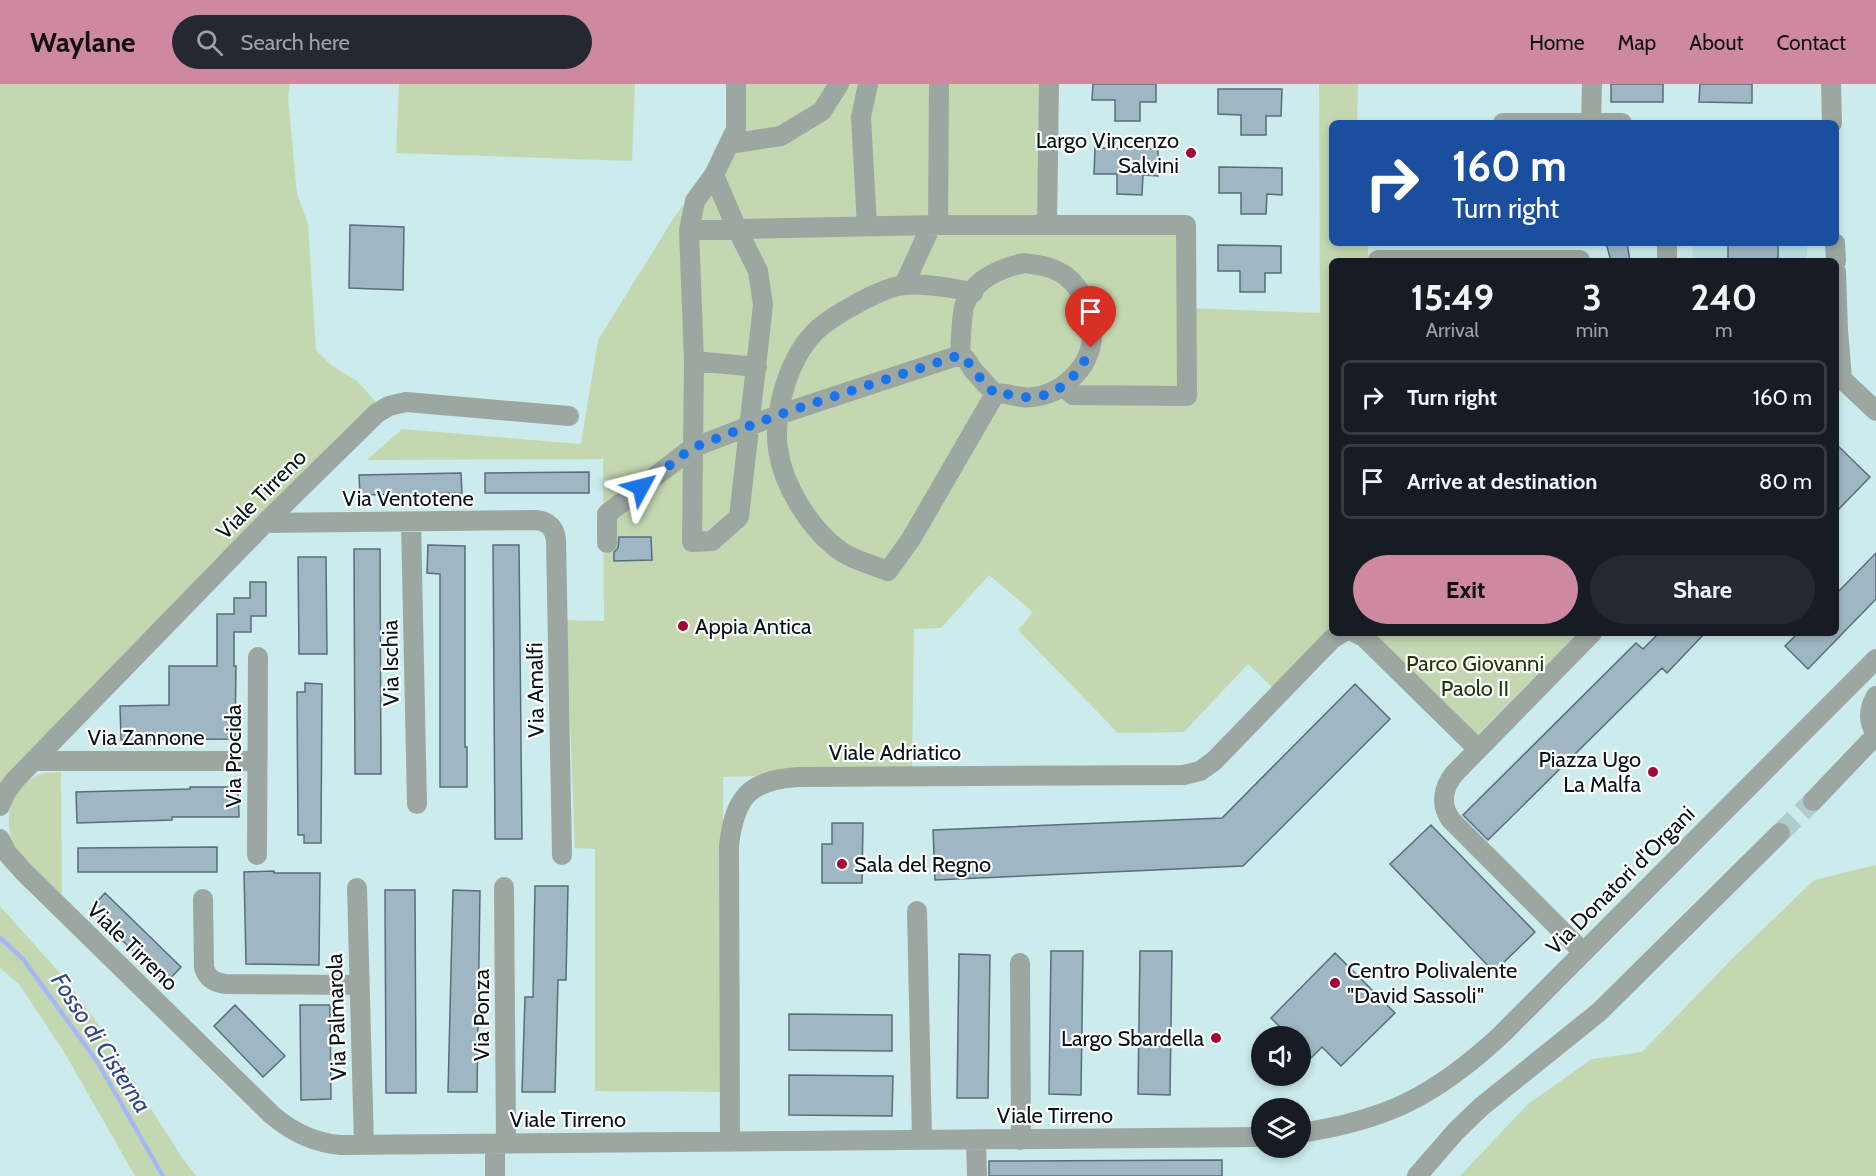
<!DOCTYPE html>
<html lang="en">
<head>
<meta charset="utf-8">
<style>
  body { margin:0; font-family:Cabin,sans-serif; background:#242831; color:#f1f3f6; height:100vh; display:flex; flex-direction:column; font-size:22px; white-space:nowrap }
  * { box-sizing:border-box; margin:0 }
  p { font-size:20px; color:#9ea1a6 }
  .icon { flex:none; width:33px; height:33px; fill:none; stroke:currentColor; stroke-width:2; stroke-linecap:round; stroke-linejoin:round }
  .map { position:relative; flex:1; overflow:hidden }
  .side { position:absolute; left:1329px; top:174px; width:510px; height:378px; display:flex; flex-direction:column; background:#171b24; border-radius:9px; box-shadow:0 3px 9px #0003 }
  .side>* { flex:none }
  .guide { position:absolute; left:1329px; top:36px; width:510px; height:126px; border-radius:9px; box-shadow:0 3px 9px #0003; background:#1a4fa0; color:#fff; overflow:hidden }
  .controls { position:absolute; left:1251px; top:942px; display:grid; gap:12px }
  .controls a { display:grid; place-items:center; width:60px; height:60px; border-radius:50%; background:#171b24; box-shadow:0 3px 9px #0003; font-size:30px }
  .pin { position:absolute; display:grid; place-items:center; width:51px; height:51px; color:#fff; margin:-62px -26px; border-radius:50% 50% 50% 0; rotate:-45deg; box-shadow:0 0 6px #0007 }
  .pin .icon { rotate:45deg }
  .me { position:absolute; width:66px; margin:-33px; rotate:52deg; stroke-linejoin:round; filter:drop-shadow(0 0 4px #0008) }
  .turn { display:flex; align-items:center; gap:21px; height:126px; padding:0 24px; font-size:27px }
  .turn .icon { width:78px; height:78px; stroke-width:2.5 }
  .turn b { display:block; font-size:42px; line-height:51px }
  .eta { display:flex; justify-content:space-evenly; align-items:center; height:102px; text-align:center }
  .eta b { font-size:36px; font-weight:700; line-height:42px }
  .button { display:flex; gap:12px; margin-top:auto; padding:12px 24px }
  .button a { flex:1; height:69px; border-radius:36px; background:#ce88a0; color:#111; font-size:24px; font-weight:700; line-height:69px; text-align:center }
  .button a+a { background:#242831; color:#f1f3f6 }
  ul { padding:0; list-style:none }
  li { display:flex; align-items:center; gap:18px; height:75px; margin:0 12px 9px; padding:0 12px; border:3px solid #363941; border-radius:9px }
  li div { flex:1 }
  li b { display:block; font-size:22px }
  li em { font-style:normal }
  header { display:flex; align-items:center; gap:36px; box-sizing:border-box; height:84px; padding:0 30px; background:#ce88a0; color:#111 }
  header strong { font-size:28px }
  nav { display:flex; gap:33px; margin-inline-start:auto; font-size:21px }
  .search { width:420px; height:54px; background:#242831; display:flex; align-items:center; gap:15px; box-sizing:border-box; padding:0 21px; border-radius:33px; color:#9ea1a6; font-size:22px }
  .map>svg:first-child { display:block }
  .built { fill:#b8e1e3 }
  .green { fill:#c3d8b1 }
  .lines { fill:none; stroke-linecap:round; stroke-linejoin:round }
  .stream { stroke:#a4b8f7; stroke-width:4.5 }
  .building { fill:#9fb6c4; stroke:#586d7a; stroke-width:1.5 }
  .minor-tunnel { stroke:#afcbcc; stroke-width:20; stroke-dasharray:20 10; stroke-linecap:butt }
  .minor { stroke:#9ca7a2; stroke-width:20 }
  .route { stroke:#1a73e8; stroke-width:10; stroke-dasharray:0 18 }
  .poi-dot { fill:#a30636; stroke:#fff; stroke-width:2 }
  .labels { text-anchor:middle; stroke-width:4.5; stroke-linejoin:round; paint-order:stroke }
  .poi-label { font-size:22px; fill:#081314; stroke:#fff; text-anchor:end }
  .street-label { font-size:22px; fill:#081314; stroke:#fff }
  .park-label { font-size:22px; fill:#23380a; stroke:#fff }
  .water-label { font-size:24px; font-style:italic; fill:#32448d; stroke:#fff }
</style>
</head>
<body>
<header>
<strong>Waylane</strong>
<div class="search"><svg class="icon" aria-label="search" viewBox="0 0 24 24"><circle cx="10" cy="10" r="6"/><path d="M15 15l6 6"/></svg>Search here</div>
<nav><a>Home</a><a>Map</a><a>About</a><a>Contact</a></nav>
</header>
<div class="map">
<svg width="1876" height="1092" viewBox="0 0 1876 1092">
  <rect width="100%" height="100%" fill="#ccebec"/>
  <!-- built -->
  <path class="built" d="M1692 159H1807V177H1693Z"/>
  <!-- green -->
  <path class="green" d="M0 0H290L288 14 297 110 308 140 316 266 331 281 357 297 377 319 0 706Z
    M399 0H635L632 77 396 69Z
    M727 0H1049L1047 141H1186V224L1320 229 1319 0H1358L1357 39H1332V159H1368V177H1332V548L1275 606 1248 580 1184 648 1118 649 1018 546 1033 528 989 491 941 544 914 545 912 687 723 693 724 1008 595 1007V765L575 764 566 536 604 537 603 375 367 376 402 345 581 360 598 256 675 132 700 99 728 39Z
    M1369 549H1578L1477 651Z
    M61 688 62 810C46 797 29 785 18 768 1 742 8 705 38 691 44 688 54 689 61 688Z
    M1876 781V1092H1460L1528 1020 1592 975 1642 968 1732 875 1814 796Z
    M0 822 59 888 89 927 183 1075 196 1092H135L64 968 19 900 0 884Z"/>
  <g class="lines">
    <!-- stream -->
    <path class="stream" d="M0 854 23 875 98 979 163 1092"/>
  </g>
  <!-- building -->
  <path class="building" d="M1093 0H1156V18H1140V37H1115V16H1092Z
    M1611 0H1663V18H1611Z
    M1700 0H1752V19L1699 18Z
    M1218 5H1282L1281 32H1266V51H1241V31L1218 30Z
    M1095 64 1158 65V92L1143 91 1142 111 1117 110V90H1094Z
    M1219 83 1282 84V111L1267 110 1266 130H1241V109H1219Z
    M350 141 404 143 403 206 349 204Z
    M1606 159H1627L1630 177H1611Z
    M1728 159H1778V177H1728Z
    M1218 161 1281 162V189H1265V208H1240V187H1218Z
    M1836 360 1870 393 1836 428Z
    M589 388V409H485V389Z
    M461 389 462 409 360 411 359 391Z
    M619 453H651L652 476 614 477V468L618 464Z
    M428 461 465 462V663H467V703H440V490L427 489Z
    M493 461H519L522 755H495Z
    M354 465H380L381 690H355Z
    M1876 469V515L1808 585 1785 562 1798 549H1836V510Z
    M298 473H326L327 570H299Z
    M250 498H266V532H251V548H234V582H236L235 655 121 656 120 622 169 621V582H217V530H234V514H250Z
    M1659 549H1705L1667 589 1662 584 1488 756 1463 731 1636 559 1643 565Z
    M305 599 322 600 321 759H304V751H298L297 608H305Z
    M1355 600 1390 635 1243 782 935 796 933 746 1222 734Z
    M190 703H238L239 733H172V736L77 739 76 708 190 705Z
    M832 739H863L862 799H822V760H832Z
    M1431 741 1535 848 1494 888 1390 780Z
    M217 763V788H78V764Z
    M274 787V789H320L319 881 246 880 244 788Z
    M535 802H568L566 896H558L555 1008H522L525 913H533Z
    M385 806H415L416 1009H386Z
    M453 806 480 807 477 1008H448Z
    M105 809 181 883 166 899 90 825Z
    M1051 867H1083L1081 1011 1049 1010Z
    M1140 867H1172L1170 1011 1138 1010Z
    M1335 869 1395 929 1341 982 1322 963 1311 974 1300 964V952H1289L1271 934Z
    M959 870 990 871 988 1014H957Z
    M235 921 285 972 263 993 214 942Z
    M300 921H330L331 1015 301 1016Z
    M789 930 892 931V967L789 966Z
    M789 991 893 992 892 1032 789 1031Z
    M1222 1076V1092H989V1077Z"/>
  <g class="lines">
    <!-- minor-tunnel -->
    <path class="minor-tunnel" d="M1780 749 1813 717"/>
    <!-- minor -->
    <path class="minor" d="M1831 0 1832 39
      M1503 39H1622
      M1591 39 1592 0
      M729 60 781 52 822 27 839 0
      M714 91 737 145 758 187 763 221 739 433 712 457 692 458 694 277 689 146 695 117 714 91 736 45V0
      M938 141 939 0
      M1047 141 1049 0
      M867 142 861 33 868 0
      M689 146 938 141H1186L1187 312 1073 311 1063 302
      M1667 159V177
      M1835 159 1836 177
      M1378 176H1580
      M1024 179C1039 181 1055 183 1067 193 1096 218 1102 263 1075 291 1071 295 1066 300 1061 303 1050 310 1035 315 1022 313 1012 312 1005 308 995 310L973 286 966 275 960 271C961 258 961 231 965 220 974 195 1001 184 1024 179Z
      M1836 187 1838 246 1842 295 1876 327
      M904 201 931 142
      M973 209C957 204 921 199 905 201 884 202 827 234 813 250 788 277 773 329 778 365 783 402 811 447 842 468 855 477 874 481 888 487L911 455 995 310
      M694 277 757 283
      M411 438 417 720
      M265 439 536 436C548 437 555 444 556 456L562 771
      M607 459V430L692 364 778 331 960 271
      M1356 549 1364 553 1478 665
      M1876 612C1868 626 1868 637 1876 651
      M34 677H257
      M1813 717 1876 651
      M0 722 6 708 15 696 265 439 377 329 389 322 406 318 569 332
      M0 755 7 769 24 788 272 1031C292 1048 314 1059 341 1061L1262 1053
      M257 771 258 573
      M504 803 506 1059
      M357 804 364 1061
      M203 815 204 884C208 895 214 898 225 900L359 901
      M917 827 922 1056
      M1583 868 1451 736C1440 721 1443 704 1454 690L1592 549
      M1020 879 1021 1056
      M1300 1049C1388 1036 1436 1011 1501 951L1876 575
      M976 1056 977 1092
      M730 1058 729 761C735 713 749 696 798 693L1184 691 1200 687 1214 677 1332 555 1342 549
      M495 1060V1092
      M1417 1092 1456 1047 1481 1023 1599 928 1780 749"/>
  </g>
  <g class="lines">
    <!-- route -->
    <path class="route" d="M641 403 692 364 778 331 960 271 966 275 973 286 995 310C1005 308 1013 313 1023 313 1056 316 1079 292 1091 264"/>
  </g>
  <!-- markers -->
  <g class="poi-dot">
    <circle cx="1191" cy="69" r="6"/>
    <circle cx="683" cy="542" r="6"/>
    <circle cx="1653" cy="688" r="6"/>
    <circle cx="842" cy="780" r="6"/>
    <circle cx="1335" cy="899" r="6"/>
    <circle cx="1216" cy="954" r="6"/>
  </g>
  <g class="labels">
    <!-- poi labels -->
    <g class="poi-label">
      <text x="1179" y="64">Largo Vincenzo<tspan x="1179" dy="25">Salvini</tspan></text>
      <text x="695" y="550" text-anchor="start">Appia Antica</text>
      <text x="1641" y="683">Piazza Ugo<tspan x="1641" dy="25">La Malfa</tspan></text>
      <text x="854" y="788" text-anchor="start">Sala del Regno</text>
      <text x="1347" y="894" text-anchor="start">Centro Polivalente<tspan x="1347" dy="25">"David Sassoli"</tspan></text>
      <text x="1204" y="962">Largo Sbardella</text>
    </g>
    <!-- street labels -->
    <g class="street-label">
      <text transform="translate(261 410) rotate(-45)" y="8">Viale Tirreno</text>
      <text x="408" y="422">Via Ventotene</text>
      <text transform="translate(390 579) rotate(-91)" y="8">Via Ischia</text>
      <text transform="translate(535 606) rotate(-91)" y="8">Via Amalfi</text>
      <text x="146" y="661">Via Zannone</text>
      <text x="895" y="676">Viale Adriatico</text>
      <text transform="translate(233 672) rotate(-90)" y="8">Via Procida</text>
      <text transform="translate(1620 796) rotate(-45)" y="8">Via Donatori d'Organi</text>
      <text transform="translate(133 862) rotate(44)" y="8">Viale Tirreno</text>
      <text transform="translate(481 931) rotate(-90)" y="8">Via Ponza</text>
      <text transform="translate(336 933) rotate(-92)" y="8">Via Palmarola</text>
      <text x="1055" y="1039">Viale Tirreno</text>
      <text x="568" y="1043">Viale Tirreno</text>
    </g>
    <!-- park labels -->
    <g class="park-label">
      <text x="1475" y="587">Parco Giovanni<tspan x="1475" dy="25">Paolo II</tspan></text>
    </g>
    <!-- water labels -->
    <g class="water-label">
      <text transform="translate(101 959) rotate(57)" y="8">Fosso di Cisterna</text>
    </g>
  </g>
</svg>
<div class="controls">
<a><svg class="icon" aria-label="sound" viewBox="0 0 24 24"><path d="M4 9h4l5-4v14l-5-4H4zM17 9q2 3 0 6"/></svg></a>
<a><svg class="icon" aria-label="layers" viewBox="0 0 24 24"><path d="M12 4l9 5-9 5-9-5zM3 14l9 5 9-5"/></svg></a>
</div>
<div class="pin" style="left:1091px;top:264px;background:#d93025"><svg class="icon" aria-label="arrive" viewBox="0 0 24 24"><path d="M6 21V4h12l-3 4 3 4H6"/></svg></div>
<svg class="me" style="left:641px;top:403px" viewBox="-20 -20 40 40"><path d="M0-17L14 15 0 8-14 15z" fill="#1a73e8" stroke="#fff" stroke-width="4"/></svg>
<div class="guide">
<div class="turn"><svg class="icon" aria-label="right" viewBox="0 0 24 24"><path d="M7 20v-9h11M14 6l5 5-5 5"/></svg><div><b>160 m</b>Turn right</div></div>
</div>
<section class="side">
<div class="eta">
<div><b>15:49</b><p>Arrival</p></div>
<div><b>3</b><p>min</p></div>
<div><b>240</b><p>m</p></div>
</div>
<ul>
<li><svg class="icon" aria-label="right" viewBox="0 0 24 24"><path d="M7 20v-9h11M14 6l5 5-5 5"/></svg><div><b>Turn right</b></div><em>160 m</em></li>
<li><svg class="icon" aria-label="arrive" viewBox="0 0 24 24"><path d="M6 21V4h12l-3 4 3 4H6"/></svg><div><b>Arrive at destination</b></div><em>80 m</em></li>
</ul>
<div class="button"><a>Exit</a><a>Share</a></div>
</section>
</div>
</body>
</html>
